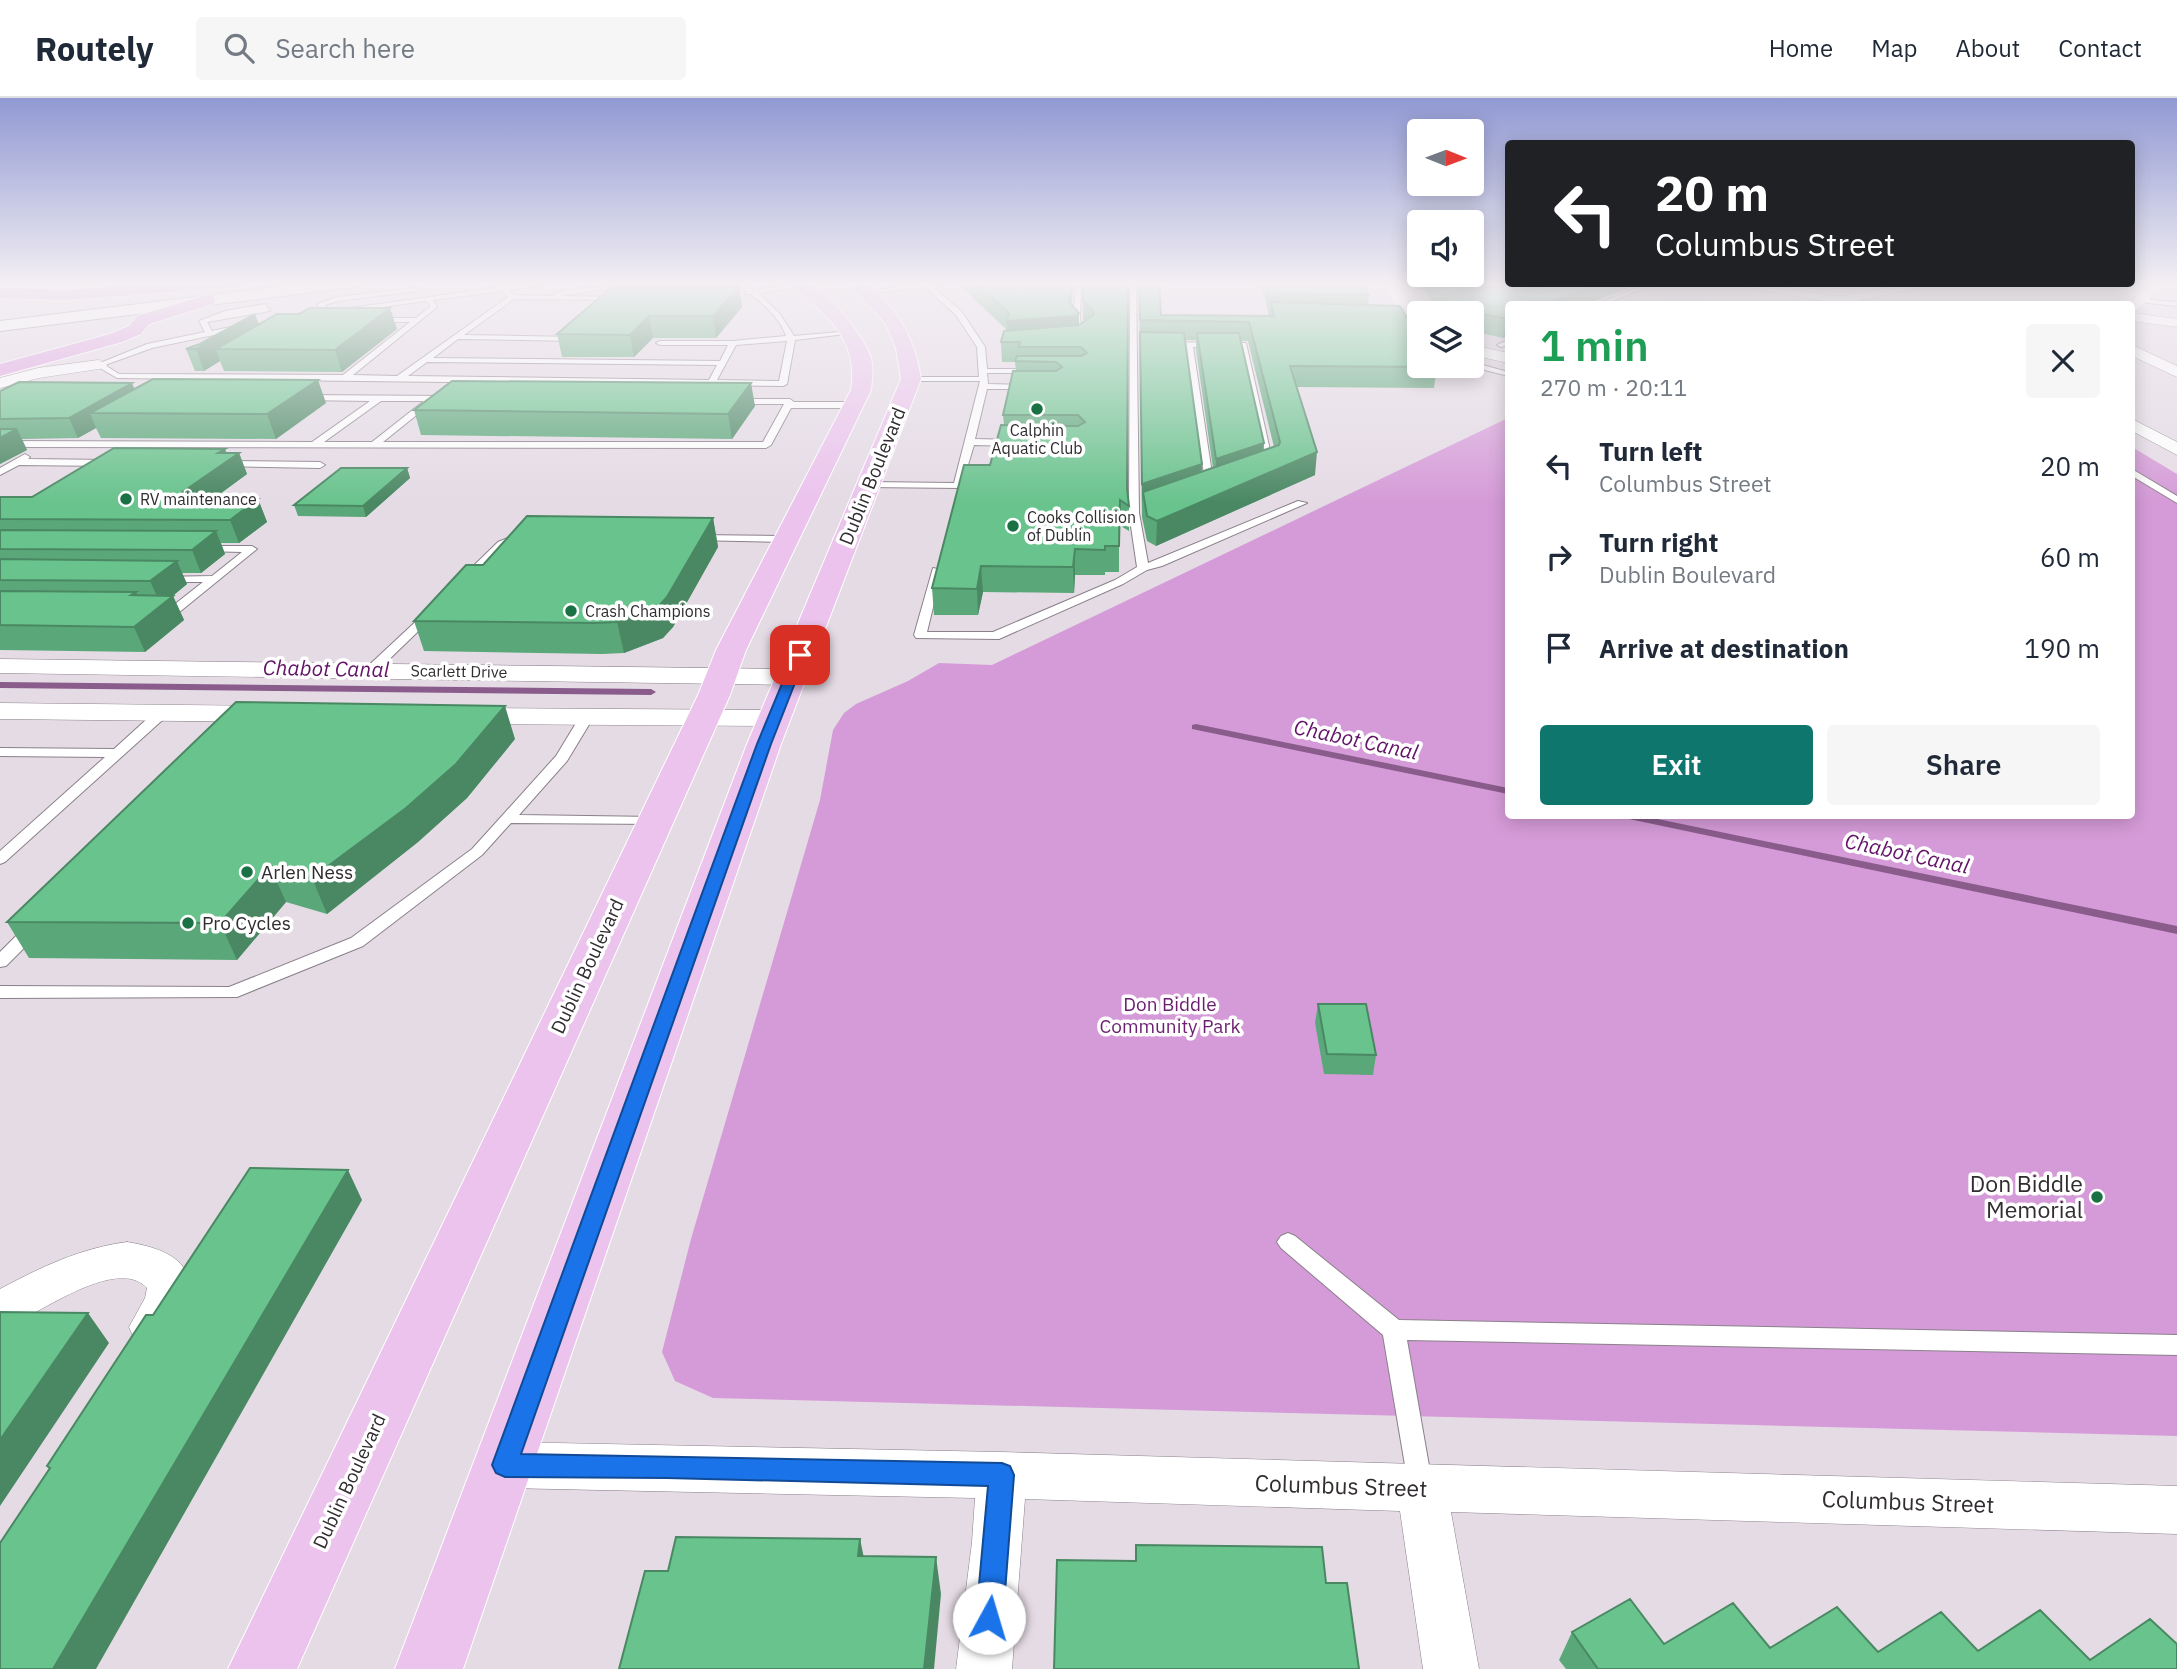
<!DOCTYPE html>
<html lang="en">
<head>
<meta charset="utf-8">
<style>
  body { margin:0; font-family:"IBM Plex Sans",sans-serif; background:#f6f6f7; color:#1f2937; height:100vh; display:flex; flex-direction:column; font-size:26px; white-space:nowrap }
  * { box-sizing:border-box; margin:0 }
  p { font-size:23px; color:#747a83 }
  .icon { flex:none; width:38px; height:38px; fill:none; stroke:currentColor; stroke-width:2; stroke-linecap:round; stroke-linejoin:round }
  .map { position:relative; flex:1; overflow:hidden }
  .side { position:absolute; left:1505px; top:203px; width:630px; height:518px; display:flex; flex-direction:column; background:#fff; border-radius:7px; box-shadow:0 4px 18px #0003 }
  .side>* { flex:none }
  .banner { position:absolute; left:1505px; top:42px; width:630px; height:147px; border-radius:7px; box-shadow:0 4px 18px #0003; background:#202124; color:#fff; overflow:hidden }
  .needle { width:46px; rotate:91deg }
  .buttons { position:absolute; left:1407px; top:21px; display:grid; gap:14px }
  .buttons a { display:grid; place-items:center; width:77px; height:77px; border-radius:7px; background:#fff; box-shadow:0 4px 18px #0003; font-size:35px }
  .pin { position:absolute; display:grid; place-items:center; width:60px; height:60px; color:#fff; margin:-30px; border-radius:14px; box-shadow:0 4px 10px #0006 }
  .me { position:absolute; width:77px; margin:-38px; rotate:6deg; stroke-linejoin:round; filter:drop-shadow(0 0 5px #0008) }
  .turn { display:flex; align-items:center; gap:24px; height:147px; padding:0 35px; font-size:32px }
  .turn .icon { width:91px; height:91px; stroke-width:2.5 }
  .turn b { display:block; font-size:49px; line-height:60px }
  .round { display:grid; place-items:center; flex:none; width:74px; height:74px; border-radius:7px; background:#f6f6f7 }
  .head { display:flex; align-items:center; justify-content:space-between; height:119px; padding:0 35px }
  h1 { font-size:42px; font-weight:600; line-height:52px; color:#1e9e55 }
  .action { display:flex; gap:14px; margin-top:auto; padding:14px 35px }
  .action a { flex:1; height:80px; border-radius:7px; background:#0f766e; color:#fff; font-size:28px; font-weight:600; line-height:80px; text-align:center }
  .action a+a { background:#f6f6f7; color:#1f2937 }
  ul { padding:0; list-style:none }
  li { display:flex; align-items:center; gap:21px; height:91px; padding:0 35px }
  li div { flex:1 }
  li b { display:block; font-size:26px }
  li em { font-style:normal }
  header { display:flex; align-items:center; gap:42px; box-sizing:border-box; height:98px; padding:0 35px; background:#fff; border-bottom:2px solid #e0e1e3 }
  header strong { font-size:33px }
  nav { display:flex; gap:38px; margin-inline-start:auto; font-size:24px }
  .search { width:490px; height:63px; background:#f6f6f7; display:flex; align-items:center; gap:18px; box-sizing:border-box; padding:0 24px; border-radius:7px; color:#747a83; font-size:26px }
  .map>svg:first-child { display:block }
  .green { fill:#d59bd8 }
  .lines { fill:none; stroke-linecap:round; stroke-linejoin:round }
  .stream { fill:#8a5c8c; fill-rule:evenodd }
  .service-casing { stroke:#8a818a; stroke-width:2 }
  .minor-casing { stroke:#8a818a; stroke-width:1 }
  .secondary-casing { stroke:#8a818a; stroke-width:2 }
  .primary-casing { stroke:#fff; stroke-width:2 }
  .motorway-casing { stroke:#fff; stroke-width:2 }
  .service { fill:#fff; fill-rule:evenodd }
  .minor { fill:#fff; fill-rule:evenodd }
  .secondary { fill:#fff; fill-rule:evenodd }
  .primary { fill:#ebc3ed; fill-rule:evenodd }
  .motorway { fill:#de9be1; fill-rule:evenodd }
  .wall { fill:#5aa879; fill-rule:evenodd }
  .shaded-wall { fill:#4a8863 }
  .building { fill:#69c38d; stroke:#4a8863; stroke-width:2 }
  .route { fill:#1a73e8; stroke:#114b97; stroke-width:2 }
  .poi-dot { fill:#1a7144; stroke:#fff; stroke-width:2.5 }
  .labels { text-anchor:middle; stroke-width:7; stroke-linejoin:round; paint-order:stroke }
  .far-poi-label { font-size:16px; fill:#302c30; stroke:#fff; text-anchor:start }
  .far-street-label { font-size:16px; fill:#302c30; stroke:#fff }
  .street-label { font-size:19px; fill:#302c30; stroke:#fff }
  .poi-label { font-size:19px; fill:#302c30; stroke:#fff; text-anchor:start }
  .park-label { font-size:19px; fill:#6b1e70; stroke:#fff }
  .water-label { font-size:21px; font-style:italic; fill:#621367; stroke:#fff }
  .near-poi-label { font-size:23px; fill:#302c30; stroke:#fff; text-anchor:end }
  .near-street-label { font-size:23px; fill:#302c30; stroke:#fff }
</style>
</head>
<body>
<header>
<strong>Routely</strong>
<div class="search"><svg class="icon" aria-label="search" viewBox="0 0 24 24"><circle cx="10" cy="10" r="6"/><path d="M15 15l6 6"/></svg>Search here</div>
<nav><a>Home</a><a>Map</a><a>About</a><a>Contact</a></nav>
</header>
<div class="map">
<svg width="2177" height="1571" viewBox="0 0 2177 1571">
  <rect width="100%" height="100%" fill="#e5dbe5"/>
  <!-- green -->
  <path class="green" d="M1508 320V718H2132V349L2177 376V1338L713 1300 675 1283 662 1254 691 1141 820 702 833 632 844 615 856 606 908 583 939 565 992 567Z"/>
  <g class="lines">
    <!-- stream -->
    <path class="stream" d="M0 584 651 591 656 594 651 597 0 590Z
      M1196 626 1508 690V696L1192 631V627Z
      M1624 718H1643L2177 828V836L1629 721 1625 720Z"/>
    <!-- service casing -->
    <g class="service-casing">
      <path id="service" d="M500 184 506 189 558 184 509 192 514 197 552 198 561 193 648 184 561 198 621 199 619 202 514 201 464 237 575 239 578 243 458 241 433 260 720 263 728 247H660L656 245 660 243H733L786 238C780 220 765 208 751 196H744L746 193 737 186 684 194 681 192C699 184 737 179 754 192L803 186 801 189 758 195 780 216 794 238 850 233 854 235 795 242 787 286 783 288 117 280 95 267 147 246 205 234 199 223 225 213 265 206 270 213 207 224 212 233 244 226 247 230 152 250 105 267 119 276 343 277 410 224H374L371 220H416L431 208 426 203 339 215 337 212 500 189 497 186ZM503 193 508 199 397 278 353 277 437 209 433 202ZM787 243 779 283 717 282 736 247ZM427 264 717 267 709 282 408 278Z
        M920 184H956L932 188 962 214 985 249 987 271H1033L1037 273 1033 275H987L988 286 1031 287 1035 289 1031 291H987L975 341 1016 342 1021 345 1016 348 974 347 961 390 865 389 863 387 868 384 954 385 980 283H911L907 281 911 279H979L977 249 956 217 925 189 867 196 864 194 921 186Z
        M1015 184 1081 186 1080 223 1086 229 1079 231 1072 223 1076 189Z
        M1130 184H1136L1139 415 1148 465 1298 403 1307 405 1162 468 1147 472 1123 486 999 541 916 540 914 537 933 470 942 472 927 534H993L1115 482 1137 469 1129 415Z
        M1480 184 1523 186 1525 188 1487 190Z
        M1646 186H1654L1605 206H1597Z
        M416 190 418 193 338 203 325 207 331 214 327 216 317 206 337 199Z
        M2140 201 2177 204V208L2138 204Z
        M1508 242V247L1501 249 1497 247Z
        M1161 244 1246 245 1274 370 1268 372 1263 369 1266 367 1240 249H1193L1214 389 1206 391 1186 249 1164 248Z
        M1472 264 1508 274V278L1470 268Z
        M305 297 447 298 451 301 434 303 383 344H763L784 306H732L729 305V301H790L794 304H853L857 307 853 310H791L771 347 766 350 0 349V343L312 344 370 303 302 302V298ZM381 303H424L372 344H324Z
        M25 356 30 359 28 361 109 362 114 365 109 368 19 367 0 377V370Z
        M224 363 320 364 325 367 320 370 221 368V364Z
        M2132 371 2177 398V405L2132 378Z
        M515 437 524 439 506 448 470 483H462V479L498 444Z
        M696 437 786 438 791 441 786 444 692 442V438Z
        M199 448H252L257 451 177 516 156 515V511L170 510 203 484H163L159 483V479L212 478 242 454 203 453 198 450Z
        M430 513 436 516 434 518 375 575H367V569L426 514Z
        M163 610 170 614 168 617 5 764 0 766V753L105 659 0 658V650L114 651 158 611Z
        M586 616 593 620 567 663 519 717 655 719 660 720 662 723 660 726 511 725 482 757 363 848 237 899 0 900V888L229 889 351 840 472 751 556 658 581 617Z
        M33 826 39 827 41 831 39 835 6 868 0 869V854L27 827Z
        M1288 1135 1295 1138 1399 1222 2177 1237V1257L1407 1242 1432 1385 1429 1393 1420 1397 1411 1393 1408 1385 1383 1237 1281 1150 1277 1144 1281 1138Z"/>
    </g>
    <!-- minor casing -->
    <g class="minor-casing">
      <path id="minor" d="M1383 184H1395L1419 222V235C1403 231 1390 198 1383 184Z
        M2154 184H2169L2137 212 2132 213V206H2127Z
        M1744 186C1776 183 1806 197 1837 198 1867 198 1895 183 1925 186L1918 190 1860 202 1867 206H1840L1751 190Z
        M1674 202H1697L1704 206H1667Z
        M2132 215 2177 221V229L2132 223Z
        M1472 247 1508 255V265L1472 257Z
        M2132 247 2177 268V279L2132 258Z
        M99 262 107 267 105 270 39 280 0 290V280L38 270Z
        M2132 321 2177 344V357L2132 333Z
        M0 561 791 571 800 574 804 579 800 584 791 587 0 575Z
        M0 605 268 608 277 610 281 616 277 622 268 624 0 621Z
        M467 610 775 612 784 614 788 620 784 626 775 628 467 626 458 624 454 618 458 612Z
        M127 1144C197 1155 204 1187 167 1243L151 1248 135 1243 129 1229 145 1200 147 1190C116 1156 34 1220 0 1232V1191C41 1169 81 1150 127 1144Z
        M504 1344 1001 1354 2177 1388V1436L1451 1414 1479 1571H1423L1400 1413 1025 1401 1012 1571H956L972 1444 975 1400 504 1390 487 1383 479 1367 487 1351Z"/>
    </g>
    <!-- secondary casing -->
    <g class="secondary-casing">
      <path id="secondary" d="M316 184H362L354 189 0 233V223Z"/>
    </g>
    <!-- primary casing -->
    <g class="primary-casing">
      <path id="primary" d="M788 184C793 184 799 183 804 184 825 188 865 239 871 260 874 271 872 281 871 292L746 552 730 597 297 1571H228L698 597 716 552 851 292C857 255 841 229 813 206 805 198 795 192 788 184Z
        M846 184H864C897 210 915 239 921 281L781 646 463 1571H395L747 646 901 281 896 250 886 226Z"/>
    </g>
    <!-- motorway casing -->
    <g class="motorway-casing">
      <path id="motorway" d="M175 184H244L236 189 67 202 0 200V190L67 192Z
        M207 197 213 198 215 202 213 206 149 226 141 236 122 244 0 278V266L110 236 129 228 137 218Z"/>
    </g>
    <!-- service -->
    <use href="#service" class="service"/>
    <!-- minor -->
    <use href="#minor" class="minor"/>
    <!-- secondary -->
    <use href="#secondary" class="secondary"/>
    <!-- primary -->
    <use href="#primary" class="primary"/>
    <!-- motorway -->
    <use href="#motorway" class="motorway"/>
  </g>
  <!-- wall -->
  <path class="wall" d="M958 184H1128L1127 391 1129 408V433L1119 427V474H1105V477H1075L1074 495 983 494 978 517H934L932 490 990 367 1004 327 1003 317 1016 273 1015 264H1002L1001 244 1007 232 958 186ZM1073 184H1083V222L1084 223 1079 227V215L1071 206Z
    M1139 184H1159L1161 217 1269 218 1261 184H1361L1369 197 1368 207 1437 269 1434 290 1297 289 1315 377 1156 448 1147 443 1142 419ZM1185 242H1196V252L1213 370 1202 374ZM1241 243H1248L1274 349 1264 353Z
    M1418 184H1491L1490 189 1499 186 1500 184H1508V186H1638L1503 240 1472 233V215H1440Z
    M739 189 742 209 716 240H653L634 259H562L557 236Z
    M259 226 397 231 342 274 224 273 220 263 204 273H195L186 251Z
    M135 291 326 305 276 341 101 340 96 330 78 340 22 341 27 352 0 366V293Z
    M755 308 732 341 421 337 414 312Z
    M226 355H239L247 376 213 401H258L267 424 239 445H221L225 456 201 475H182L187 486 173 498 184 522 145 554 0 552V399H32Z
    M407 370 410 380 366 419 298 418 294 407Z
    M713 420 718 449 673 529 663 540 624 555 602 556 424 553 414 523 483 467Z
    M515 641 467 700 418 744 327 816 286 804 237 862 29 860 7 824Z
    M1318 906 1376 957 1373 977 1324 976 1315 925Z
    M1572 1534 1664 1546 1878 1554 1978 1553 2177 1571H1566L1559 1562Z"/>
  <!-- shaded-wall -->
  <path class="shaded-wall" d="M1072 184H1073V191L1070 219 1079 215V234L1007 243V223L1069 204Z
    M1479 184H1491L1489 197 1456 210 1446 197Z
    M1598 186H1638L1586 206H1544Z
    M739 189 742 209 716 240 713 218Z
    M390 210 397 231 342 274 335 252Z
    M255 216 263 237 216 251 220 263 204 273 196 251Z
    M649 218 653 240 634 259 630 237Z
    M1508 220V238L1503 240 1507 221Z
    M318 282 326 305 276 341 267 316Z
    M132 285 140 305 90 315 96 330 78 340 69 320Z
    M751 285 755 308 732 341 728 316Z
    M17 331 27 352 0 366V340Z
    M1264 345 1263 365 1215 382 1216 361Z
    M225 351 229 362 239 355 247 376 183 423 174 400 218 355Z
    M1317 354 1315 377 1156 448 1157 423Z
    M1202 366 1201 386 1143 394 1142 406V386Z
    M407 370 410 380 366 419 363 408Z
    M258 401 267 424 239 445 230 422Z
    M713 420 718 449 673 529 663 540 624 555 617 524Z
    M216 433 225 456 201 475 192 452Z
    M1075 451V477L1074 495 1073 469Z
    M177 463 187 486 161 507 150 483Z
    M981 468 983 494 978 517 977 491Z
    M136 494 147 518 173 498 184 522 145 554 134 529 131 497Z
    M505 608 515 641 467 700 418 744 327 816 312 780Z
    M270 768 286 804 237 862 220 825Z
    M348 1072 362 1102 96 1571H53Z
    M88 1215 109 1245 0 1408V1342Z
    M860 1441 868 1479 858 1458Z
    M936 1459 941 1496 934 1571H924Z"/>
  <!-- building -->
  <path class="building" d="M974 184H1072L1069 204 1079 215 1076 218 1007 223 1009 215Z
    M1083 184H1128L1127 391 1129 408 1120 402 1119 448H1105V452L1075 451 1073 469 981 468 977 491 932 490 964 367H990L1001 327 1078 328 1085 324 1078 317H1003L1013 273H1056L1062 269 1056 264 1015 263 1017 258H1081L1087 255 1081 249H1019L1020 244H1001L1004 233 1079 227 1093 217V213L1083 203Z
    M1139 184H1159L1161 217 1274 218 1266 184H1361L1369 197 1276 196 1272 204 1400 208 1419 240V268H1436L1437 269 1290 268 1317 354 1157 423 1147 418 1143 394 1279 347 1280 344 1249 224 1140 222Z
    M1433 184H1479L1446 197 1459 199 1500 186 1541 190 1540 186H1598L1544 206H1508V220L1507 221 1452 209Z
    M613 188 739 189 713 218H649L630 237 557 236Z
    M310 210H390L335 252 216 251 277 216H299Z
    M255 216 196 251H186L200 246Z
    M1140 234 1184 235 1202 366 1142 386Z
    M1197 235H1239L1264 345 1216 361Z
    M153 281 318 282 267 316 90 315Z
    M452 283 751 285 728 316 414 312Z
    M19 284 132 285 69 320 0 321V293Z
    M0 331H17L0 340Z
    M114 350 225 351 218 355H239L174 400 258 401 230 422 0 421V399H32Z
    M341 370H407L363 408 294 407Z
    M527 418 713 420 667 499 657 510 617 524 595 525 414 523 466 467H483Z
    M0 432 216 433 192 452 0 451Z
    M0 461 177 463 150 483 0 482Z
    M0 493 136 494 131 497 173 498 134 529 0 527Z
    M236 604 505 608 456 666 406 710 312 780 270 768 220 825 7 824Z
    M1318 906H1366L1376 957 1327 956Z
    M250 1070 348 1072 53 1571H0V1445L50 1370 47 1368 146 1217H153Z
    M0 1214 88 1215 0 1342Z
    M676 1439 860 1441 858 1458 936 1459 924 1571H619L645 1473H668Z
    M1136 1447 1322 1449 1326 1485H1347L1359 1571H1054L1057 1462 1136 1463Z
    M1630 1501 1664 1546 1733 1505 1770 1550 1837 1509 1878 1554 1941 1514 1978 1553 2040 1512 2090 1562 2150 1521 2177 1546V1571H1598L1572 1534Z"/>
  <!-- sky -->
  <linearGradient id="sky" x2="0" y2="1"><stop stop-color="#9199d3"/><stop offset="0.46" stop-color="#f3eff3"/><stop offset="1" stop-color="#f3eff3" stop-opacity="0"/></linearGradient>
  <rect width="2177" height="404" fill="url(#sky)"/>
  <!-- route -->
  <path class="route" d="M800 553 806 557 771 646 521 1356 1002 1365 1010 1368 1014 1377 1003 1520 999 1530 989 1534 980 1530 976 1520 988 1388 667 1380 505 1379 496 1375 492 1367 757 646 794 557Z"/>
  <!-- markers -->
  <g class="poi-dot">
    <circle cx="1037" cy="311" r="7"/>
    <circle cx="126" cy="401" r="7"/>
    <circle cx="1013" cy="428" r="7"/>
    <circle cx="571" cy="513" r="7"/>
    <circle cx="247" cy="774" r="7"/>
    <circle cx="188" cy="825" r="7"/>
    <circle cx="2097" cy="1099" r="7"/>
  </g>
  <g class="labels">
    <!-- far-poi labels -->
    <g class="far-poi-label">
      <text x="1037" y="338" text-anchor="middle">Calphin<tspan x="1037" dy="18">Aquatic Club</tspan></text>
      <text x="140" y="407">RV maintenance</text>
      <text x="1027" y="425">Cooks Collision<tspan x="1027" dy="18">of Dublin</tspan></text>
      <text x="585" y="519">Crash Champions</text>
    </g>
    <!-- far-street labels -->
    <g class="far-street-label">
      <text transform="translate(459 573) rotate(1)" y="6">Scarlett Drive</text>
    </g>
    <!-- street labels -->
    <g class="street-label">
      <text transform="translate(872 378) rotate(-68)" y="7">Dublin Boulevard</text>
      <text transform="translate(587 868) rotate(-65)" y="7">Dublin Boulevard</text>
      <text transform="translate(349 1383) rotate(-65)" y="7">Dublin Boulevard</text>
    </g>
    <!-- poi labels -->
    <g class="poi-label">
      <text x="261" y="781">Arlen Ness</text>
      <text x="202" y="832">Pro Cycles</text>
    </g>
    <!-- park labels -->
    <g class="park-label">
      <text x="1170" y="913">Don Biddle<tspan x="1170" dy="22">Community Park</tspan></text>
    </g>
    <!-- water labels -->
    <g class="water-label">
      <text transform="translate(326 571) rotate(1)" y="7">Chabot Canal</text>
      <text transform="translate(1356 642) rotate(12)" y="7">Chabot Canal</text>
      <text transform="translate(1907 756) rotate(12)" y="7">Chabot Canal</text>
    </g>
    <!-- near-poi labels -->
    <g class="near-poi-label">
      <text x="2083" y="1094">Don Biddle<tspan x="2083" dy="26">Memorial</tspan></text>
    </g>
    <!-- near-street labels -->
    <g class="near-street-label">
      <text transform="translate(1341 1388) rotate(2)" y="8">Columbus Street</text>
      <text transform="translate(1908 1404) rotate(2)" y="8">Columbus Street</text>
    </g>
  </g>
</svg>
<div class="buttons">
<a><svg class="needle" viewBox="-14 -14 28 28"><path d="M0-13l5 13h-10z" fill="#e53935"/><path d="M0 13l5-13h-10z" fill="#747a83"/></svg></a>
<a><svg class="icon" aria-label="sound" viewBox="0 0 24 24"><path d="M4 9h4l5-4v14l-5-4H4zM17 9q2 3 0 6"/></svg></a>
<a><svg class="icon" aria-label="layers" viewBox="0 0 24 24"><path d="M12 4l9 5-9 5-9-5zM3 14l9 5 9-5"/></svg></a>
</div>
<div class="pin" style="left:800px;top:557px;background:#d93025"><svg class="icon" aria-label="arrive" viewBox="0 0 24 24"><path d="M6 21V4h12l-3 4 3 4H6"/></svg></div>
<svg class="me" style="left:989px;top:1520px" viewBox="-20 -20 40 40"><circle r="19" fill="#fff"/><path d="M0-13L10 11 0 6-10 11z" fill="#1a73e8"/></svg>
<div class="banner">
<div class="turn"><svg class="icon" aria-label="left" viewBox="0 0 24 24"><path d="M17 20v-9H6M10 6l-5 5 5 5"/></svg><div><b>20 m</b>Columbus Street</div></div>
</div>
<section class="side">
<div class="head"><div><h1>1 min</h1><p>270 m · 20:11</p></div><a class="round"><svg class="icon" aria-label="close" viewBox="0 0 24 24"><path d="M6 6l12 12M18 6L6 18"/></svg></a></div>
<ul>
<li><svg class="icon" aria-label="left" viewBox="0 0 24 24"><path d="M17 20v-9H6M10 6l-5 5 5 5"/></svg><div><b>Turn left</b><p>Columbus Street</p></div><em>20 m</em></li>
<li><svg class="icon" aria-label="right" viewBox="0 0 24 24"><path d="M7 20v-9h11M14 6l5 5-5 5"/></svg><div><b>Turn right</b><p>Dublin Boulevard</p></div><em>60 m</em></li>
<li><svg class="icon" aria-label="arrive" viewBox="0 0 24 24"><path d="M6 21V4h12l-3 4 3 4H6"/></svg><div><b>Arrive at destination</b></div><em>190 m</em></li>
</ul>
<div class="action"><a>Exit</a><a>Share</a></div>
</section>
</div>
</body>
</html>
